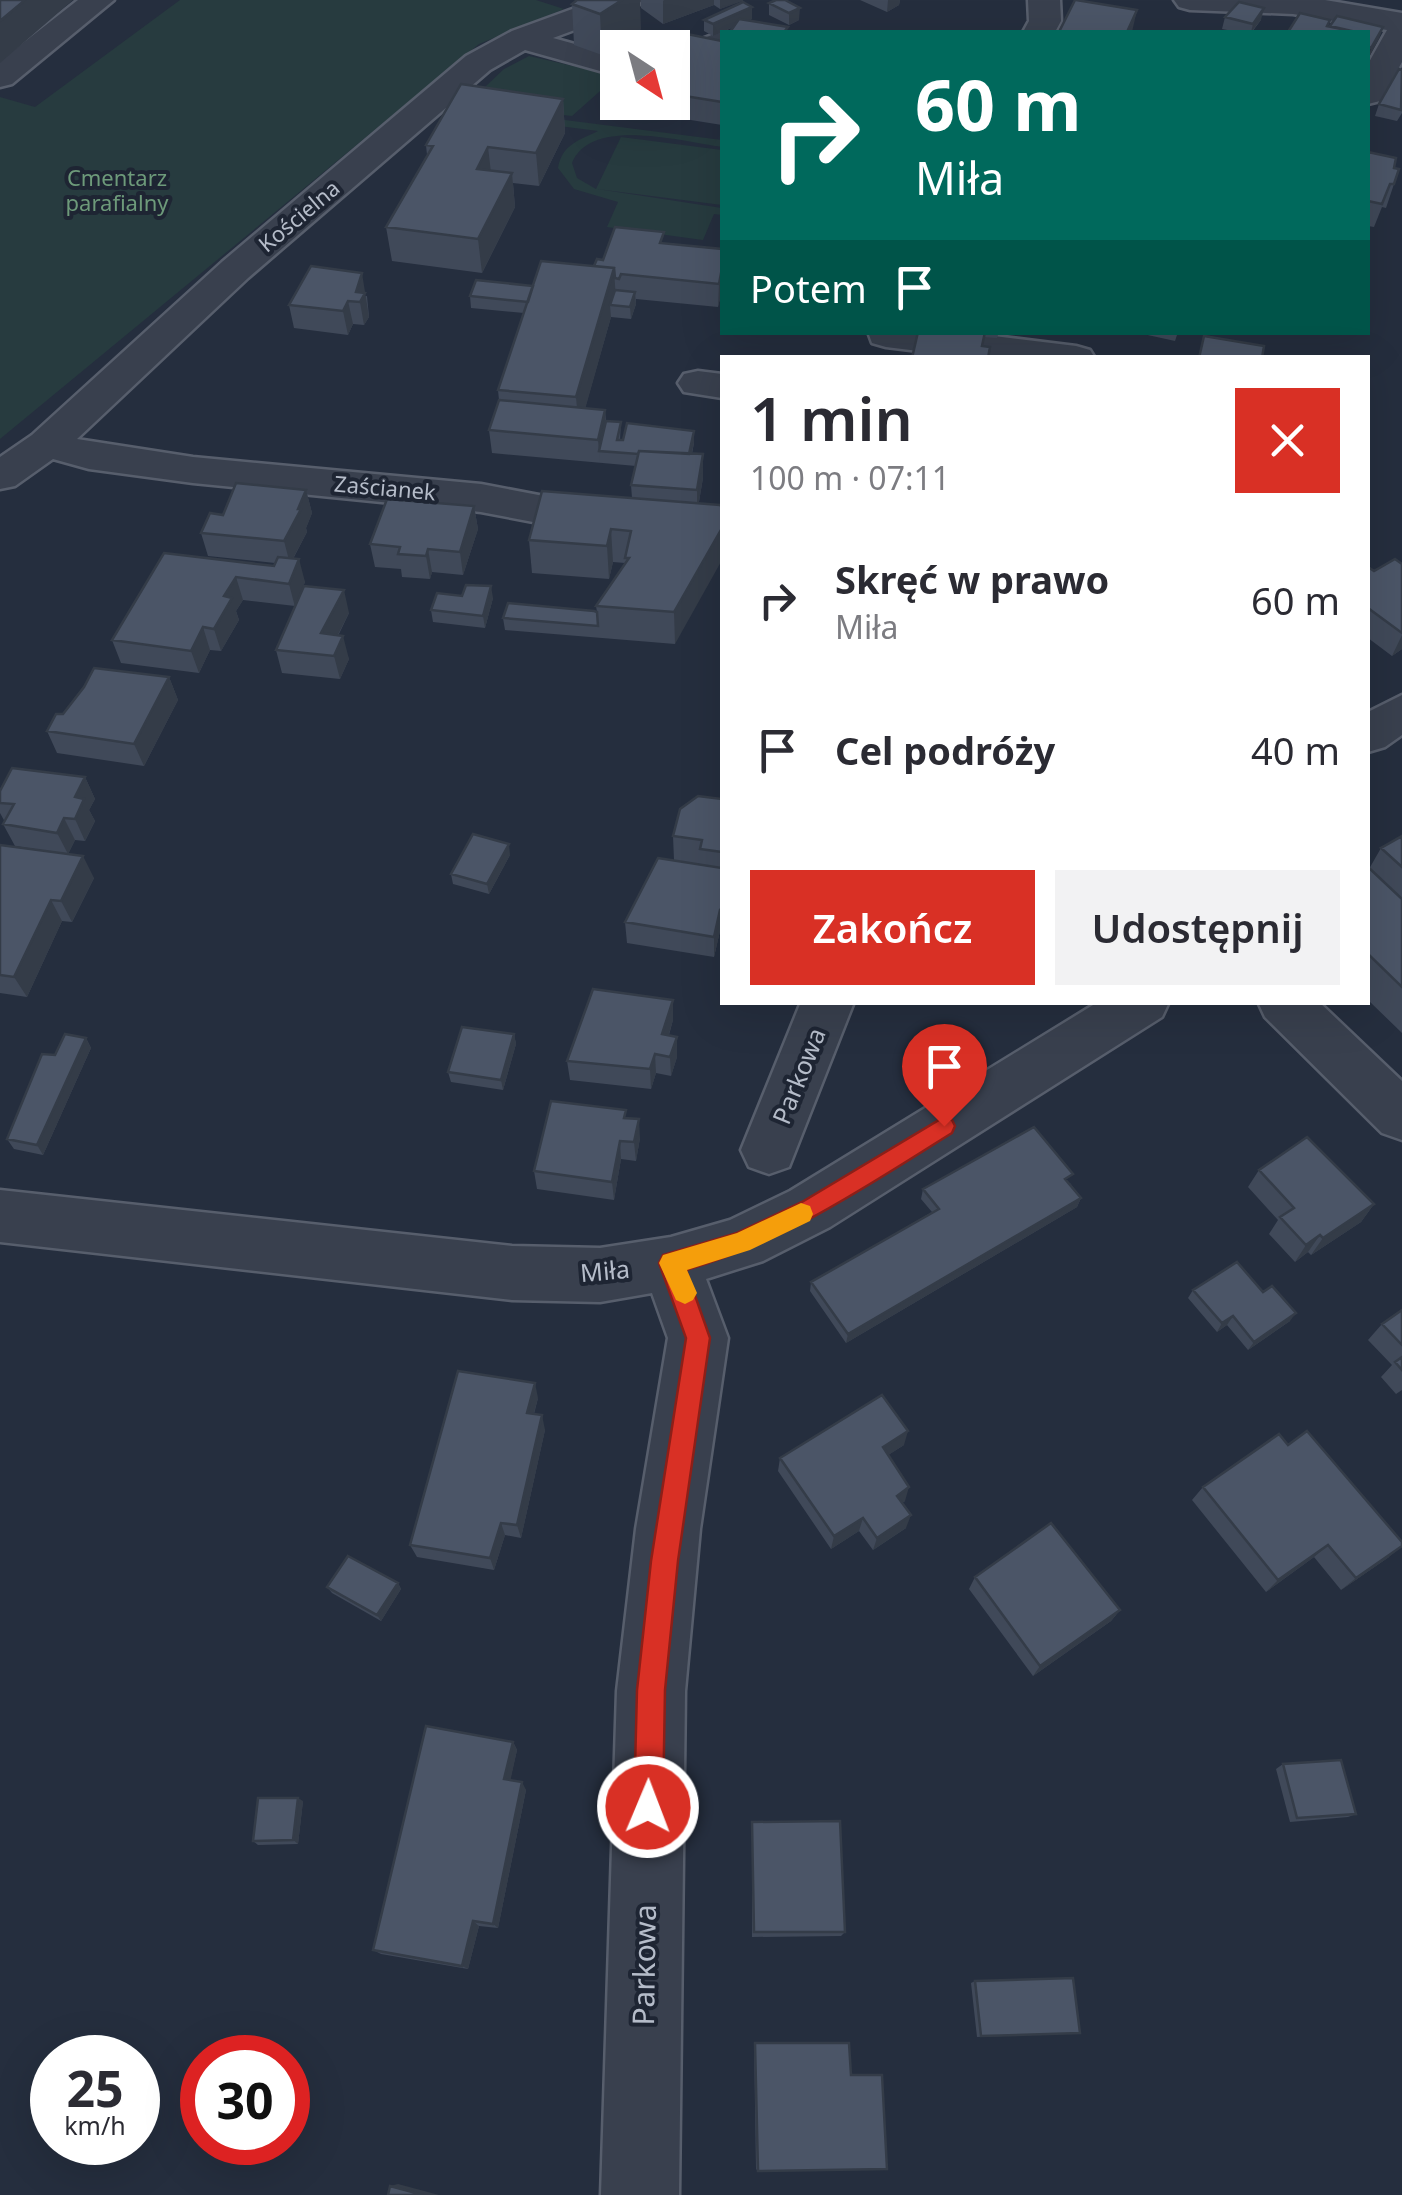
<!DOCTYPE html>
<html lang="pl">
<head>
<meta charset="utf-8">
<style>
  body { margin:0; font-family:"Noto Sans",sans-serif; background:#f2f2f3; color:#2b2b33; height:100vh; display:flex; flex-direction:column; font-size:38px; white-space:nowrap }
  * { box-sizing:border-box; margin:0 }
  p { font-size:32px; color:#7c7c81 }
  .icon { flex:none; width:55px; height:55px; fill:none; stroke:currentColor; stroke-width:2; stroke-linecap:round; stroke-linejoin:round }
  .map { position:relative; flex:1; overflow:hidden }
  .side { position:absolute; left:720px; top:355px; width:650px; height:650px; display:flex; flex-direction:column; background:#fff; border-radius:0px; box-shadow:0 10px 40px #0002 }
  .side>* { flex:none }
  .hud { position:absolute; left:720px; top:30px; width:650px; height:305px; border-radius:0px; box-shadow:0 10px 40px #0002; background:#00695c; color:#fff; overflow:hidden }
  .needle { width:65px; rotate:144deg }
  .controls { position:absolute; left:600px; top:30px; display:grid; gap:20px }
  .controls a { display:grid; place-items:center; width:90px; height:90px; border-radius:0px; background:#fff; box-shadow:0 10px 40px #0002; font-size:50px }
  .speed { position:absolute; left:30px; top:2035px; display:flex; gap:20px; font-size:50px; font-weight:700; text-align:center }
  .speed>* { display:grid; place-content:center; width:130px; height:130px; border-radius:50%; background:#fff; box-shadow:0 10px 40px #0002; line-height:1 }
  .speed small { font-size:25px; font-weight:400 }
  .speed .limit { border:15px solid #d22; background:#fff; color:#111 }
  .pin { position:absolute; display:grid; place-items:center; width:85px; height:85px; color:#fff; margin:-102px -42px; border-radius:50% 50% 50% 0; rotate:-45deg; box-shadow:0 0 10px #0007 }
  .pin .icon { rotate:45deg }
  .me { position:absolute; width:110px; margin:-55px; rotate:1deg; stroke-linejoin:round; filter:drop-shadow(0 0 8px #0008) }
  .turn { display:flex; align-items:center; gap:35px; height:210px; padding:0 30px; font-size:45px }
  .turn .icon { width:130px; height:130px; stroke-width:2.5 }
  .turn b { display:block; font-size:70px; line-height:85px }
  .then { display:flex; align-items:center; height:95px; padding:0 30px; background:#0003; gap:20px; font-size:38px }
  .round { display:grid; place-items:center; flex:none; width:105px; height:105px; border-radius:0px; background:#f2f2f3 }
  .head { display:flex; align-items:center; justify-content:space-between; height:170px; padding:0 30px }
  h1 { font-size:60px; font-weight:600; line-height:75px }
  .action { display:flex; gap:20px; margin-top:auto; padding:20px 30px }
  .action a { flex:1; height:115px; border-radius:0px; background:#d93025; color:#fff; font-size:40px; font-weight:600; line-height:115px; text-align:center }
  .action a+a { background:#f2f2f3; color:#2b2b33 }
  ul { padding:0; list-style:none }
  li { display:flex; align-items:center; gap:30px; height:150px; padding:0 30px }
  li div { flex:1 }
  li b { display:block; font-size:38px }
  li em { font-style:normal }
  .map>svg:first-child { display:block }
  .green { fill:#273b3f }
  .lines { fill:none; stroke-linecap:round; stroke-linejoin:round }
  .minor-casing { stroke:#575e6c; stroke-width:5 }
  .minor { fill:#39404e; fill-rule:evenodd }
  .wall { fill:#404959 }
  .shaded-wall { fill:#343c48 }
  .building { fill:#4b5567; stroke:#343c48; stroke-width:2.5 }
  .route { fill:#d93025; stroke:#8d1f18; stroke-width:2.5 }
  .slow { fill:#f59e0b }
  .labels { text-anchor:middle; stroke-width:8; stroke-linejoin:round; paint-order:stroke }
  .far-park-label { font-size:22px; fill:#6d9a7a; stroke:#1e2533 }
  .far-street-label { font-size:22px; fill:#b5bcc9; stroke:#1e2533 }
  .street-label { font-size:25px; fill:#b5bcc9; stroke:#1e2533 }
  .near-street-label { font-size:30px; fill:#b5bcc9; stroke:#1e2533 }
</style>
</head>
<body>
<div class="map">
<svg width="1402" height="2195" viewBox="0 0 1402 2195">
  <rect width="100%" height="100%" fill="#252e3e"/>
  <!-- green -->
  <path class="green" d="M180 0H536L564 9 479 44 0 439V97L35 107Z
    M529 56 617 76 572 116 467 104 504 69Z
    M462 107 722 140V147C683 142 591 116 572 163L577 178 596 189 621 137 722 150V205L597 189 722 208V215L714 214 703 240 607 227 618 202 574 189 558 168C562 144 580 140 598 131L457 113Z"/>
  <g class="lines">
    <!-- minor casing -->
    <g class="minor-casing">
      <path id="minor" d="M78 0H114L12 84 0 87V61Z
        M597 0H642L637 7 553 38 618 56V76L525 50 490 70 248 278 77 439 193 457 481 484 586 504 722 516V544L586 532 481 512 193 483 89 469 53 459 15 486 0 489V457L32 435 222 262 466 56 512 31Z
        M1028 0H1060L1061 21 1055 32H1023L1029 21Z
        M1174 0H1325L1402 13V62L1380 101 1368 104V64L1387 30 1293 14 1190 10 1179 7Z
        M722 31 727 32H722V53L704 60 672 58V48H656L660 41 699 40Z
        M868 332H962L1076 346 1090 350 1095 358H975L886 347 872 343Z
        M698 371 722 374V398L684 392 678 383 684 374Z
        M1402 695V735L1385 747 1368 752V712Z
        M801 1002H854L789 1167 769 1174 749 1167 741 1150Z
        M1098 1002H1169L1162 1017 830 1227 763 1261 706 1279 728 1338 700 1529 685 1691 679 2195H601L617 1691 636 1529 668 1338 652 1293 600 1302 512 1300 0 1242V1190L512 1246 600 1248 671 1237 730 1220 790 1191Z
        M1258 1002H1319L1402 1081V1140L1382 1133 1265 1017Z"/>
    </g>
    <!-- minor -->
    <use href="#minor" class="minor"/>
  </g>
  <!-- wall -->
  <path class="wall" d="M641 0H743L720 9 714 5 663 24 641 8Z
    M776 0 799 20 789 25 769 15V3Z
    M860 0H900L899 5 887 12Z
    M572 4 641 29 602 55 574 45Z
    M1225 17 1261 20 1252 32H1238L1222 29Z
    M752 19 713 36 704 31V20Z
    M722 41V125L622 109V102H672V56Z
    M1402 70V113L1397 121 1375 116 1379 104Z
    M563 99 565 133 539 186 513 183 515 207 482 273 392 261 386 227 427 155 426 145Z
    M1368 152 1394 168V184L1386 208 1382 207 1374 227 1368 226Z
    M664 243 722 249V290L718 307 636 299V304L631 319 611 317 585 408 605 410 606 421 621 422 620 440 694 431V443L692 454H703V478L675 644 505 630 503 618 597 612 596 606 625 563 613 562 609 579 532 573 529 540 632 498 631 485 636 466 492 453 489 430 499 400 498 390 524 313 471 308 470 296 533 286 594 266 603 260Z
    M367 296 369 317 364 325 353 324 348 335 294 328 289 305Z
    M918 332H999L997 338Z
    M1134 332H1178L1175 341Z
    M306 490 312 513 306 528 307 532 293 559 305 582 301 591 349 613 338 636 349 659 340 679 282 673 276 650 295 606 243 600 236 611 239 620 221 651 210 650 199 673 121 663 112 640 164 553 274 566 275 563 208 556 201 533 223 515Z
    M474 506 478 529 463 575 432 572 430 579 402 577 401 569 375 567 370 544Z
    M1402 564V649L1392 656 1368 638V567L1374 571Z
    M462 596 493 598 485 628 433 622 431 610Z
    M169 677 178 700 144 766 57 753 47 731 63 714Z
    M85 777 95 799 89 810 95 821 85 841 75 840 68 854 15 846 3 824 5 822 0 813V791Z
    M722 799V929L720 931 714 957 627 943 625 922 674 860 673 836Z
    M1402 836V1033L1368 1000V867L1369 869 1381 848Z
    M0 845 94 878 72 922 62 921 27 997 0 993Z
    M510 855 489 894 453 884 451 874Z
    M673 1000V1020L669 1035 677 1057 671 1076 656 1073 651 1089 570 1080 567 1061Z
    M514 1034 516 1044 503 1090 451 1082 448 1072Z
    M86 1038 91 1048 43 1155 14 1149 7 1139 55 1055Z
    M626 1118 640 1138 636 1161 621 1159 614 1200 537 1189 534 1171Z
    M1259 1170 1374 1204 1361 1222 1311 1255 1308 1252 1295 1262 1269 1234 1278 1220 1248 1187Z
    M1070 1183 1081 1198 1077 1207 846 1343 810 1291 811 1282 932 1212 921 1199 923 1189Z
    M1193 1290 1263 1292 1290 1321 1248 1350 1227 1325 1217 1332 1188 1298Z
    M1402 1310V1390L1396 1394 1381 1377 1392 1365 1368 1340 1382 1324Z
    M538 1398 534 1414 545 1430 521 1538 505 1535 494 1570 417 1557 410 1545Z
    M904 1445 888 1455 905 1501 902 1503 906 1528 873 1550 859 1531 831 1549 778 1471 780 1458Z
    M1203 1487 1389 1557 1341 1590 1314 1557 1266 1592 1192 1500Z
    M975 1577 1120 1610 1111 1621 1033 1676 969 1589Z
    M398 1583 401 1589 381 1621 332 1593 327 1587Z
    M513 1742 517 1750 510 1780 526 1790 498 1928 479 1926 468 1969 381 1954 373 1950Z
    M1283 1764 1356 1814 1348 1817 1290 1822 1276 1769Z
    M303 1801 298 1844 258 1845 253 1841Z
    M752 1822 845 1932 841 1936 752 1937Z
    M975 1981 1080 2033 977 2037 971 1983Z
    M755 2043 758 2171 756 2169 754 2045Z"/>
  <!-- shaded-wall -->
  <path class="shaded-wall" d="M25 0H73L0 63V21Z
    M622 0H640L641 29 602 55 600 14Z
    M664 0H714V5L663 24V1Z
    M720 0H743V1L720 9Z
    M888 0H900L899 5 887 12Z
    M752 7V19L713 36V24Z
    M800 8 799 20 789 25V13Z
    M1264 8 1261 20 1251 32 1253 24Z
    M1137 10 1132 32H1127Z
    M1383 27 1379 39 1368 59 1371 48Z
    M563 99 565 133 539 186 536 153Z
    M488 147 492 181 477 169Z
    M512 173 515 207 482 273 478 239Z
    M614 268 616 302 610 305 611 317 579 431 576 397Z
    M722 268V290L718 307 719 284Z
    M362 273 369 317 364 325 360 302 356 292Z
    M635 292 636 304 631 319 630 307Z
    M348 301 353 324 348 335 343 311Z
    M605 410 606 433 599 451 600 463 598 440Z
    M694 431V443L688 469V457Z
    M703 454V478L697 513V490Z
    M306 490 312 513 306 528 307 532 290 564 284 541Z
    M474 506 478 529 463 575 460 552Z
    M722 528V560L675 644 674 612Z
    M611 529 613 562 609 579 607 546Z
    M428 549 432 572 430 579 426 556Z
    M299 559 305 582 295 607 289 584Z
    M236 577 243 600 236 611 239 620 221 651 214 629 224 596Z
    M491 586 493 598 485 628 483 616Z
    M344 590 349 613 327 656 321 633Z
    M203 627 210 650 199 673 191 651Z
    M1402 635V649L1392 656Z
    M343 636 349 659 340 679 334 656Z
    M169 677 178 700 144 766 134 744Z
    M85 777 95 799 89 810 95 821 85 841 75 819V797Z
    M64 818 75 840 68 854 57 833Z
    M509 844 510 855 489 894 487 884Z
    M83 856 94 878 72 922 61 901Z
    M51 900 62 921 27 997 14 977Z
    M722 908V929L720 931 714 957V937L720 910Z
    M673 1000V1020L663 1054 662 1034Z
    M514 1034 516 1044 503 1090 501 1080Z
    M677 1037V1057L671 1076 670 1057Z
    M86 1038 91 1048 43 1155 37 1145Z
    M655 1054 656 1073 651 1089 650 1069Z
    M639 1119 640 1138 636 1161 634 1142Z
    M620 1141 621 1159 614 1200 612 1182Z
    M1081 1198 1077 1207 846 1343 848 1334Z
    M1374 1204 1361 1222 1311 1255 1323 1238Z
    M1320 1235 1308 1252 1295 1262 1306 1245Z
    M1296 1313 1290 1321 1248 1350 1254 1342Z
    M1233 1316 1227 1325 1217 1332 1222 1323Z
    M535 1383 538 1398 530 1427 527 1413Z
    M542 1415 545 1430 521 1538 517 1525Z
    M908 1431 904 1445 879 1461 883 1447Z
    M909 1487 905 1501 893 1509 897 1496Z
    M911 1515 906 1528 873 1550 877 1538Z
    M863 1518 859 1531 831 1549 834 1536Z
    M501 1523 505 1535 494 1570 490 1558Z
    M1328 1545 1314 1557 1266 1592 1278 1580Z
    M1402 1546 1389 1557 1341 1590 1356 1578Z
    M398 1583 401 1589 381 1621 377 1615Z
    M1120 1610 1111 1621 1033 1676 1040 1666Z
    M513 1742 517 1750 509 1787 504 1779Z
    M522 1782 526 1790 498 1928 493 1924Z
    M298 1798 303 1801 298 1844 293 1840Z
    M473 1921 479 1926 468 1969 462 1966Z
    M398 2184 439 2195H423L390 2186Z"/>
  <!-- building -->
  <path class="building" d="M0 0H25L0 21Z
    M577 0H622L600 14 572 4Z
    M776 0H785L800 8 789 13 769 3Z
    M1075 0H1076L1137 10 1127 32H1059Z
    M743 2 752 7 713 24 704 20Z
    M1239 2 1264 8 1253 24 1225 17Z
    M1300 13 1330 20 1327 26 1356 32H1288Z
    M1337 16 1383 27 1371 48 1368 47V32H1356L1330 26Z
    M739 19 788 27 784 32H730Z
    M687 34 722 41V102L672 94V56Z
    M1399 69 1402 70 1401 110 1379 104Z
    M461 84 563 99 536 153 488 147 477 169 512 173 478 239 386 227 433 146 426 145Z
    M1368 152 1396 158 1394 168 1399 169 1394 184H1390L1382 204 1368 201Z
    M615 227 664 232 660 243 722 249V268L719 284 621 274 619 279 615 278 614 268 594 266 597 259 603 260Z
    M541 261 614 268 576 397 498 390Z
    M311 266 362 273 356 292 365 293 360 302 348 301 343 311 289 305Z
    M476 280 533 286 528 302 470 296Z
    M615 290 635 292 630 307 610 305Z
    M918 332H985L982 346 990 347 988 358H912Z
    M1204 336 1264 346 1262 358H1199Z
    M499 400 605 410 598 440 489 430Z
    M606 421 621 422 617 440H623L627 423 694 431 689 454 639 451 638 454 599 451Z
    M639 451 703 454 697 490 631 485Z
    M236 483 306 490 298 509H301L284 541 201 533 210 513 223 515Z
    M542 491 720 505 722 507V528L674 612 596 606 629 558H625L631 531 611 529 607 546 529 540Z
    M387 499 474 506 460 552 428 549 426 556 398 554 400 547 370 544Z
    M164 553 274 566 278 557 299 559 289 584 236 577 224 596 232 598 214 629 203 627 191 651 112 640Z
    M1395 559 1402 564V633L1368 608V567L1374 571Z
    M466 585 491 586 483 616 431 610 437 593 462 596Z
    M304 586 344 590 321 633 343 636 334 656 276 650Z
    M508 603 594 611 597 612 598 626 503 618Z
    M94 668 169 677 134 744 47 731 56 714H63L84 687Z
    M12 768 85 777 75 797 84 799 75 819 64 818 57 833 3 824 14 804 0 803V791Z
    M698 796 722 799V852L700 849 702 840 673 836 680 809Z
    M473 834 509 844 487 884 451 874Z
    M1402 836V867L1381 848Z
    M0 845 83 856 61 901 51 900 14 977 0 975Z
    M658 858 722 868V908L720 910 714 937 625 922Z
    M1368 867 1402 899V987L1368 954Z
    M593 989 673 1000 662 1034 677 1037 670 1057 655 1054 650 1069 567 1061Z
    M462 1027 514 1034 501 1080 448 1072Z
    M65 1034 86 1038 37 1145 7 1139 42 1054 55 1055Z
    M551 1101 626 1110 624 1118 639 1119 634 1142 620 1141 612 1182 534 1171Z
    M1034 1127 1073 1174 1065 1179 1081 1198 848 1334 811 1282 939 1209 923 1189Z
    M1307 1137 1374 1204 1323 1238 1320 1235 1306 1245 1280 1217 1294 1208 1259 1170Z
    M1237 1262 1263 1292 1272 1286 1296 1313 1254 1342 1233 1316 1222 1323 1193 1290Z
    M1402 1310V1345L1382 1324Z
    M1402 1357V1370L1395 1362Z
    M458 1371 535 1383 527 1413 542 1415 517 1525 501 1523 490 1558 410 1545Z
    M882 1395 908 1431 883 1447 909 1487 897 1496 911 1515 877 1538 863 1518 834 1536 780 1458Z
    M1307 1431 1402 1542V1546L1356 1578 1328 1545 1278 1580 1203 1487 1279 1434 1288 1445Z
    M1051 1523 1120 1610 1040 1666 975 1577Z
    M348 1556 398 1583 377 1615 327 1587Z
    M426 1726 513 1742 504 1779 522 1782 493 1924 473 1921 462 1966 373 1950Z
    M1341 1760 1356 1814 1297 1818 1283 1764Z
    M258 1798H298L293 1840 253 1841Z
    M840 1821 845 1932H754L752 1822Z
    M1073 1978 1080 2033 981 2036 975 1981Z
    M755 2043H849L851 2075H882L887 2169 758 2171Z
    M390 2186 423 2195H388Z"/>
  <!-- route -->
  <path class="route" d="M944 1117 952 1120 955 1126 952 1133C862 1189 788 1240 686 1270L710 1338 678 1561 665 1690 663 1807 659 1817 648 1821 638 1817 634 1807 637 1690 651 1561 686 1338 659 1263 663 1255 737 1233 802 1202Z"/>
  <!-- slow -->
  <path class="slow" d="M801 1203 810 1206 813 1214 810 1221 750 1250 687 1270 697 1293 693 1300 685 1304 676 1300 659 1263 663 1255 737 1233Z"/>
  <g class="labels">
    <!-- far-park labels -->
    <g class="far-park-label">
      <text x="117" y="186">Cmentarz<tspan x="117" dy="25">parafialny</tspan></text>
    </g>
    <!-- far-street labels -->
    <g class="far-street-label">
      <text transform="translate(299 216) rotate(-40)" y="8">Kościelna</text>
      <text transform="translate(385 488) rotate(5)" y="8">Zaścianek</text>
    </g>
    <!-- street labels -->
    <g class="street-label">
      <text transform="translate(799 1076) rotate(-68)" y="9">Parkowa</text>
      <text transform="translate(605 1271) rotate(-5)" y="9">Miła</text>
    </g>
    <!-- near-street labels -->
    <g class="near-street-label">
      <text transform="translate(645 1965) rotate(-89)" y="10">Parkowa</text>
    </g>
  </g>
</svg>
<div class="controls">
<a><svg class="needle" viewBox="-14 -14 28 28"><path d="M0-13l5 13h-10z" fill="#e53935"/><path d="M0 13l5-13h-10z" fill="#7c7c81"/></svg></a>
</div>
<div class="speed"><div>25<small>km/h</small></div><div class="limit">30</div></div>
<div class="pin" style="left:944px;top:1126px;background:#d93025"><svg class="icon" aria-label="arrive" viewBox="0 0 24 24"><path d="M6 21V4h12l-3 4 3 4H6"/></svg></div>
<svg class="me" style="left:648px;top:1807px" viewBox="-20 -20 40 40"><circle r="17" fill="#d93025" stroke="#fff" stroke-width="3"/><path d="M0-11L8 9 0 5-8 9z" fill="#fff"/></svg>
<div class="hud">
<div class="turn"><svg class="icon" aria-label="right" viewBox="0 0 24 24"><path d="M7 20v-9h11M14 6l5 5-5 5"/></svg><div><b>60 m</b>Miła</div></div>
<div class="then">Potem<svg class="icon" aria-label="arrive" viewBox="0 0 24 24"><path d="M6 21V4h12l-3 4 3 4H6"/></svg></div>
</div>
<section class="side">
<div class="head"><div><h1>1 min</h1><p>100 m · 07:11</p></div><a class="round" style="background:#d93025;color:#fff"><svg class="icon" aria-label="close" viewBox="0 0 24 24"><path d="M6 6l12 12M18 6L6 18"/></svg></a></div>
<ul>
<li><svg class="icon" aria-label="right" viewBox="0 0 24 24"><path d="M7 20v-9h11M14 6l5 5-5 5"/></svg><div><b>Skręć w prawo</b><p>Miła</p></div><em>60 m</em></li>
<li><svg class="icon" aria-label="arrive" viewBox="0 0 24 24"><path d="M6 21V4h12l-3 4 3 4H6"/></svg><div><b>Cel podróży</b></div><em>40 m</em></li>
</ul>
<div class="action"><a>Zakończ</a><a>Udostępnij</a></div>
</section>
</div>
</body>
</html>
